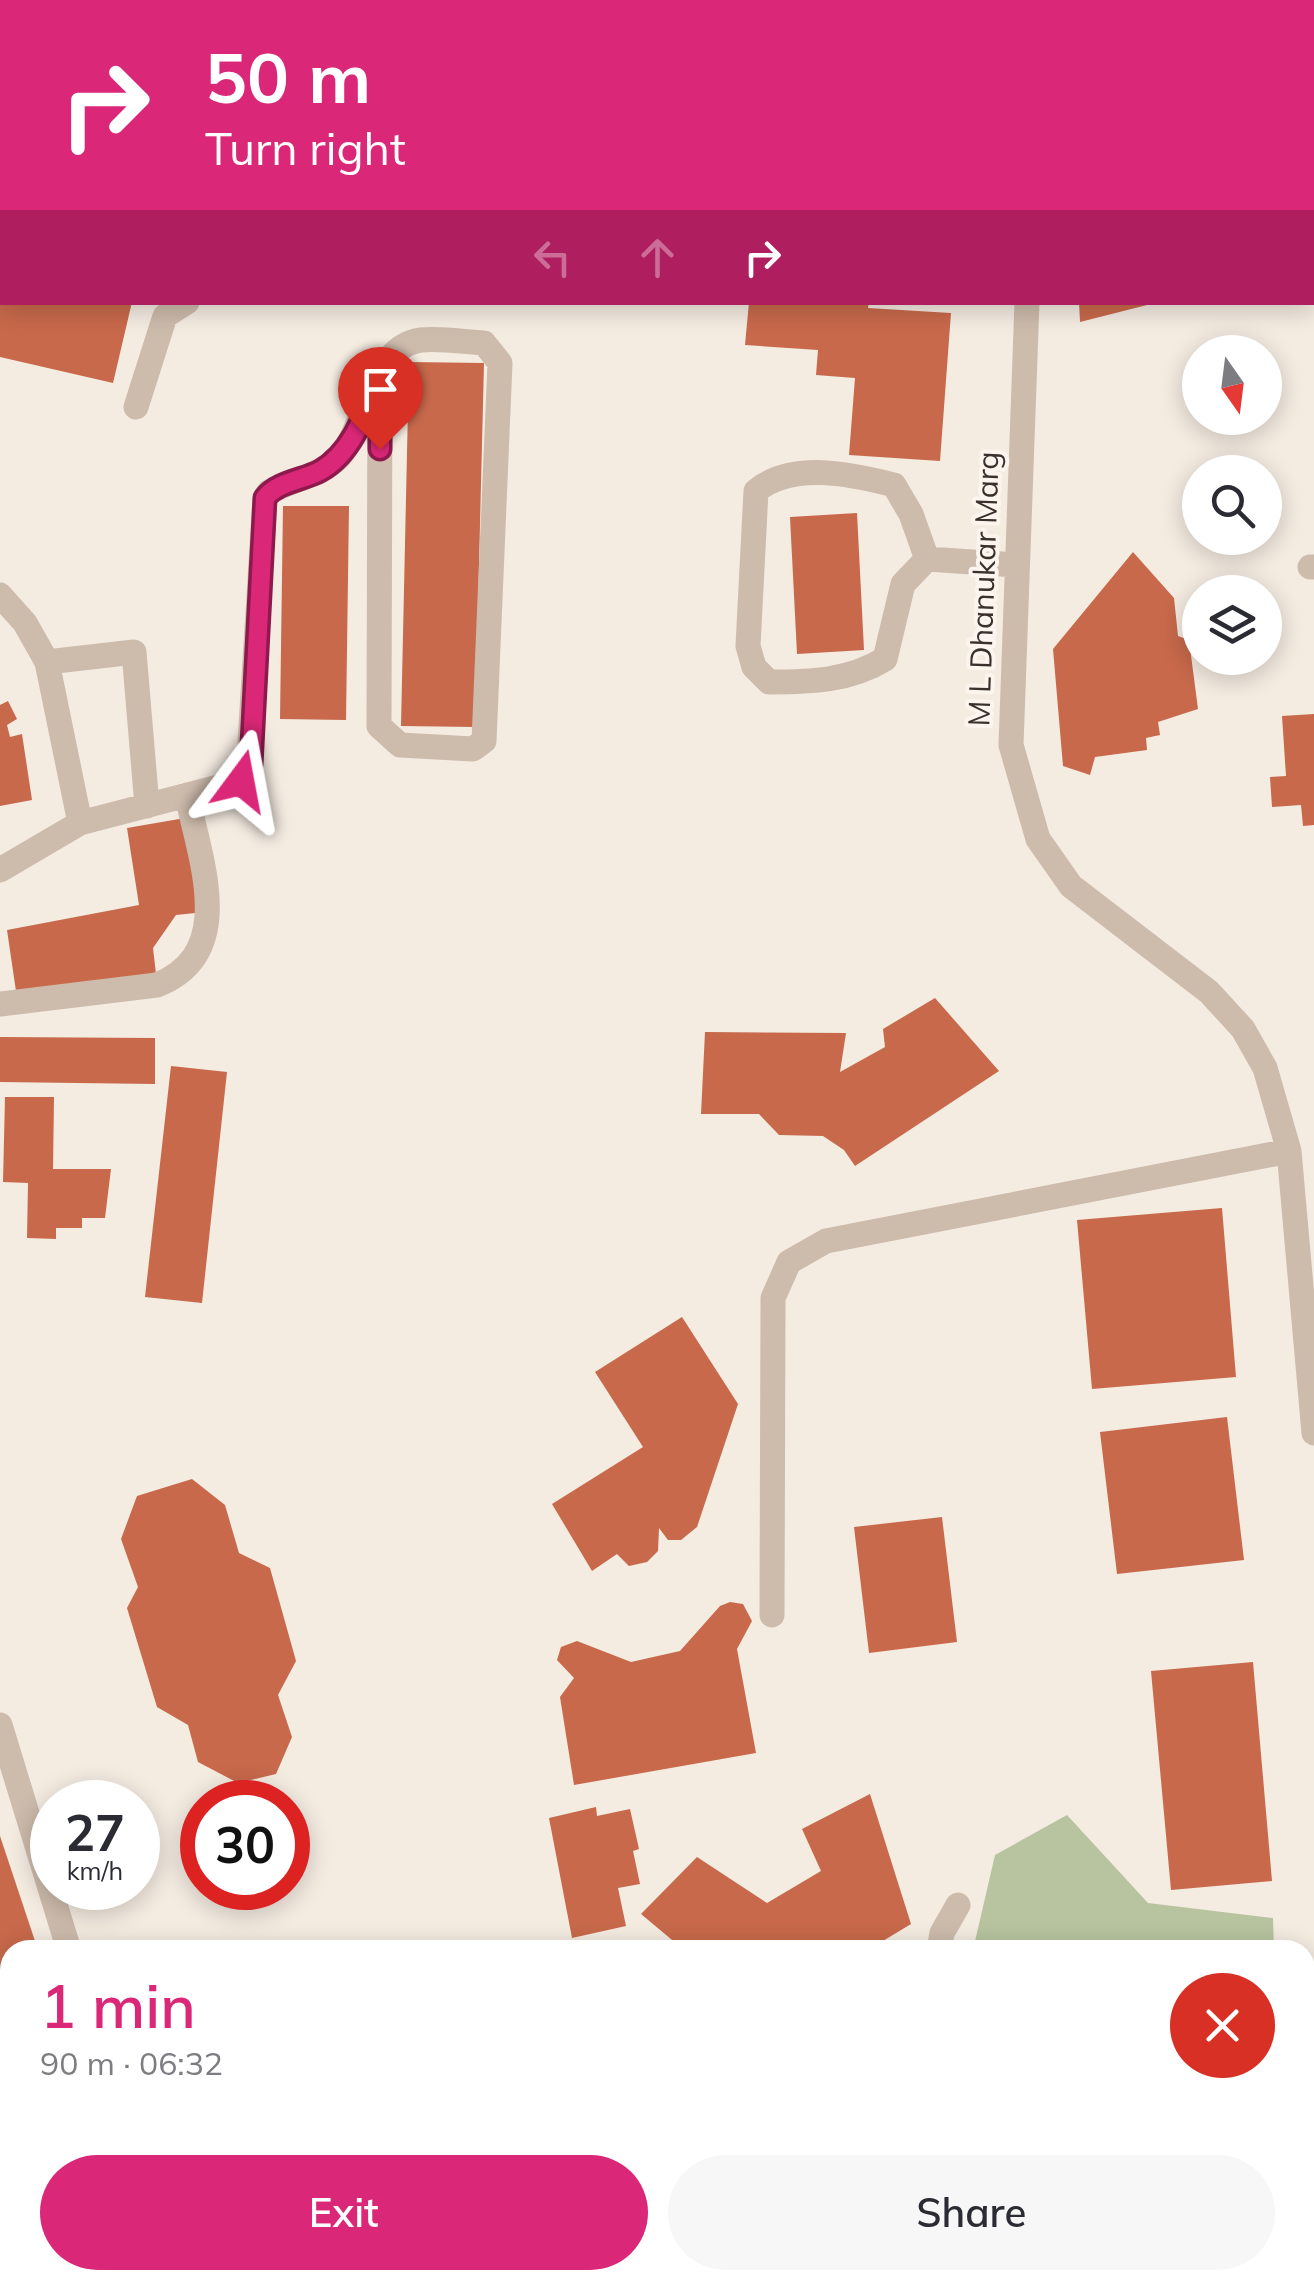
<!DOCTYPE html>
<html lang="en">
<head>
<meta charset="utf-8">
<style>
  body { margin:0; font-family:Mulish,sans-serif; background:#f7f7f7; color:#2b2b33; height:100vh; display:flex; flex-direction:column; font-size:38px; white-space:nowrap }
  * { box-sizing:border-box; margin:0 }
  p { font-size:32px; color:#7c7c81 }
  .icon { flex:none; width:55px; height:55px; fill:none; stroke:currentColor; stroke-width:2; stroke-linecap:round; stroke-linejoin:round }
  .map { position:relative; flex:1; overflow:hidden }
  .drawer { position:absolute; left:0px; top:1940px; width:1315px; height:350px; display:flex; flex-direction:column; background:#fff; border-radius:30px 30px 0 0; box-shadow:0 5px 25px #0003 }
  .drawer>* { flex:none }
  .banner { position:absolute; left:0px; top:0px; width:1315px; height:305px; box-shadow:0 5px 25px #0003; background:#db2777; color:#fff; overflow:hidden }
  .needle { width:65px; rotate:166deg }
  .tools { position:absolute; left:1182px; top:335px; display:grid; gap:20px }
  .tools a { display:grid; place-items:center; width:100px; height:100px; border-radius:50%; background:#fff; box-shadow:0 5px 25px #0003; font-size:50px }
  .speed { position:absolute; left:30px; top:1780px; display:flex; gap:20px; font-size:50px; font-weight:700; text-align:center }
  .speed>* { display:grid; place-content:center; width:130px; height:130px; border-radius:50%; background:#fff; box-shadow:0 5px 25px #0003; line-height:1 }
  .speed small { font-size:25px; font-weight:400 }
  .speed .limit { border:15px solid #d22; background:#fff; color:#111 }
  .pin { position:absolute; display:grid; place-items:center; width:85px; height:85px; color:#fff; margin:-102px -42px; border-radius:50% 50% 50% 0; rotate:-45deg; box-shadow:0 0 10px #0007 }
  .pin .icon { rotate:45deg }
  .me { position:absolute; width:110px; margin:-55px; rotate:13deg; stroke-linejoin:round; filter:drop-shadow(0 0 8px #0008) }
  .turn { display:flex; align-items:center; gap:35px; height:210px; padding:0 40px; font-size:45px }
  .turn .icon { width:130px; height:130px; stroke-width:2.5 }
  .turn b { display:block; font-size:70px; line-height:85px }
  .lanes { display:flex; align-items:center; height:95px; padding:0 40px; background:#0003; justify-content:center; gap:50px; direction:ltr }
  .lanes .off { opacity:.35 }
  .round { display:grid; place-items:center; flex:none; width:105px; height:105px; border-radius:52px; background:#f7f7f7 }
  .overview { display:flex; align-items:center; justify-content:space-between; height:170px; padding:0 40px }
  h1 { font-size:60px; font-weight:600; line-height:75px; color:#db2777 }
  .button { display:flex; gap:20px; margin-top:auto; padding:20px 40px }
  .button a { flex:1; height:115px; border-radius:60px; background:#db2777; color:#fff; font-size:40px; font-weight:600; line-height:115px; text-align:center }
  .button a+a { background:#f7f7f7; color:#2b2b33 }
  .map>svg:first-child { display:block }
  .green { fill:#b8c4a0 }
  .building { fill:#c8694b }
  .lines { fill:none; stroke-linecap:round; stroke-linejoin:round }
  .minor { stroke:#cdbbac; stroke-width:25 }
  .route-casing { stroke:#8e194d; stroke-width:25 }
  .route { stroke:#db2777; stroke-width:18 }
  .labels { text-anchor:middle; stroke-width:8; stroke-linejoin:round; paint-order:stroke }
  .street-label { font-size:30px; fill:#3b302b; stroke:#fbf5ee }
</style>
</head>
<body>
<div class="map">
<svg width="1314" height="2290" viewBox="0 0 1314 2290">
  <rect width="100%" height="100%" fill="#f4ebe1"/>
  <!-- green -->
  <path class="green" d="M1067 1815 1148 1903 1273 1918 1274 1950H973L995 1855Z"/>
  <!-- building -->
  <path class="building" d="M0 302H132L113 383 0 357Z
    M749 302H869L868 308 951 313 940 461 849 455 855 378 816 375 818 350 745 345Z
    M1079 302H1151V304L1080 322Z
    M409 362 484 363 475 727 401 726Z
    M283 506H349L346 720 280 719Z
    M857 513 864 650 797 654 790 517Z
    M1133 552 1174 598 1178 636 1189 640 1198 709 1158 722 1160 735 1146 738 1147 750 1095 757 1090 775 1063 766 1053 649Z
    M8 701 17 719 7 725 10 737 22 734 32 800 0 806V705Z
    M1314 714V825L1303 826 1301 805 1272 807 1270 777 1286 776 1282 716Z
    M185 818 205 912 176 915 153 948 156 974 17 998 7 930 139 905 127 828Z
    M935 998 999 1071 855 1166 844 1150 823 1136 779 1135 759 1114H701L705 1032 846 1033 840 1072 885 1047 883 1029Z
    M0 1037 155 1038V1084L0 1082Z
    M171 1066 227 1072 202 1303 145 1297Z
    M5 1097H54L53 1169H111L105 1218H82V1228H56V1239L27 1238 28 1183 3 1182Z
    M1222 1208 1236 1377 1092 1389 1077 1220Z
    M682 1317 738 1404 697 1527 681 1540H668L659 1528 658 1551 647 1562 629 1566 617 1554 592 1571 552 1504 643 1447 595 1372Z
    M1227 1417 1244 1560 1117 1574 1100 1432Z
    M192 1479 225 1505 239 1553 270 1568 296 1661 278 1695 292 1737 276 1774 238 1783 198 1762 188 1725 157 1707 127 1608 138 1587 121 1539 137 1496Z
    M942 1517 957 1642 869 1653 854 1527Z
    M730 1602 743 1604 752 1621 737 1649 756 1753 574 1785 560 1697 574 1678 557 1660 561 1647 577 1641 631 1662 680 1651 720 1606Z
    M1253 1662 1272 1881 1171 1890 1151 1671Z
    M870 1794 911 1924 868 1950H684L641 1914 697 1857 767 1903 821 1871 802 1829Z
    M596 1807 597 1816 630 1809 639 1849 633 1851 640 1884 618 1888 626 1926 572 1938 549 1818Z
    M0 1836 38 1950H10V2032L0 2035Z
    M359 2280H435L425 2290H379Z"/>
  <g class="lines">
    <!-- minor -->
    <path class="minor" d="M260 0V2
      M50 2V0
      M554 2 556 0
      M1039 2V0
      M0 130H2
      M1027 302 1011 745 1038 839 1071 886 1209 992 1243 1029 1265 1068 1289 1151 1314 1433
      M136 407 165 316 187 302
      M927 559 911 514 894 485C851 474 792 461 756 491L748 646 754 667 769 682C811 682 849 681 885 659L903 584 927 559 1017 565
      M1310 567H1314
      M0 595 25 623 47 662 80 823
      M47 662 134 652 147 806
      M0 870 80 823 241 781 248 775 265 498 269 492C291 480 321 476 339 457 368 425 370 347 421 340 441 338 464 342 484 343L500 363 484 741 473 749 400 745 379 726 380 373
      M0 1004 157 985C238 953 200 860 187 795
      M772 1615 773 1298 789 1262 826 1241 1289 1151
      M0 1725 69 1950
      M939 1950 942 1933 958 1905
      M0 2070 10 2071
      M1305 2224H1314
      M168 2280 171 2290
      M1146 2280 1152 2290
      M892 2290 991 2280"/>
  </g>
  <g class="lines">
    <!-- route casing -->
    <g class="route-casing">
      <path id="route" d="M241 781 248 775 251 764 265 498C277 482 303 480 320 471 355 451 366 409 380 373V449"/>
    </g>
    <!-- route -->
    <use href="#route" class="route"/>
  </g>
  <g class="labels">
    <!-- street labels -->
    <g class="street-label">
      <text transform="translate(984 589) rotate(-88)" y="10">M L Dhanukar Marg</text>
    </g>
  </g>
</svg>
<div class="tools">
<a><svg class="needle" viewBox="-14 -14 28 28"><path d="M0-13l5 13h-10z" fill="#e53935"/><path d="M0 13l5-13h-10z" fill="#7c7c81"/></svg></a>
<a><svg class="icon" aria-label="search" viewBox="0 0 24 24"><circle cx="10" cy="10" r="6"/><path d="M15 15l6 6"/></svg></a>
<a><svg class="icon" aria-label="layers" viewBox="0 0 24 24"><path d="M12 4l9 5-9 5-9-5zM3 14l9 5 9-5"/></svg></a>
</div>
<div class="speed"><div>27<small>km/h</small></div><div class="limit">30</div></div>
<div class="pin" style="left:380px;top:449px;background:#d93025"><svg class="icon" aria-label="arrive" viewBox="0 0 24 24"><path d="M6 21V4h12l-3 4 3 4H6"/></svg></div>
<svg class="me" style="left:241px;top:781px" viewBox="-20 -20 40 40"><path d="M0-17L14 15 0 8-14 15z" fill="#db2777" stroke="#fff" stroke-width="4"/></svg>
<div class="banner">
<div class="turn"><svg class="icon" aria-label="right" viewBox="0 0 24 24"><path d="M7 20v-9h11M14 6l5 5-5 5"/></svg><div><b>50 m</b>Turn right</div></div>
<div class="lanes"><svg class="icon off" aria-label="left" viewBox="0 0 24 24"><path d="M17 20v-9H6M10 6l-5 5 5 5"/></svg><svg class="icon off" aria-label="ahead" viewBox="0 0 24 24"><path d="M12 20V5M6 11l6-6 6 6"/></svg><svg class="icon" aria-label="right" viewBox="0 0 24 24"><path d="M7 20v-9h11M14 6l5 5-5 5"/></svg></div>
</div>
<section class="drawer">
<div class="overview"><div><h1>1 min</h1><p>90 m · 06:32</p></div><a class="round" style="background:#d93025;color:#fff"><svg class="icon" aria-label="close" viewBox="0 0 24 24"><path d="M6 6l12 12M18 6L6 18"/></svg></a></div>
<div class="button"><a>Exit</a><a>Share</a></div>
</section>
</div>
</body>
</html>
